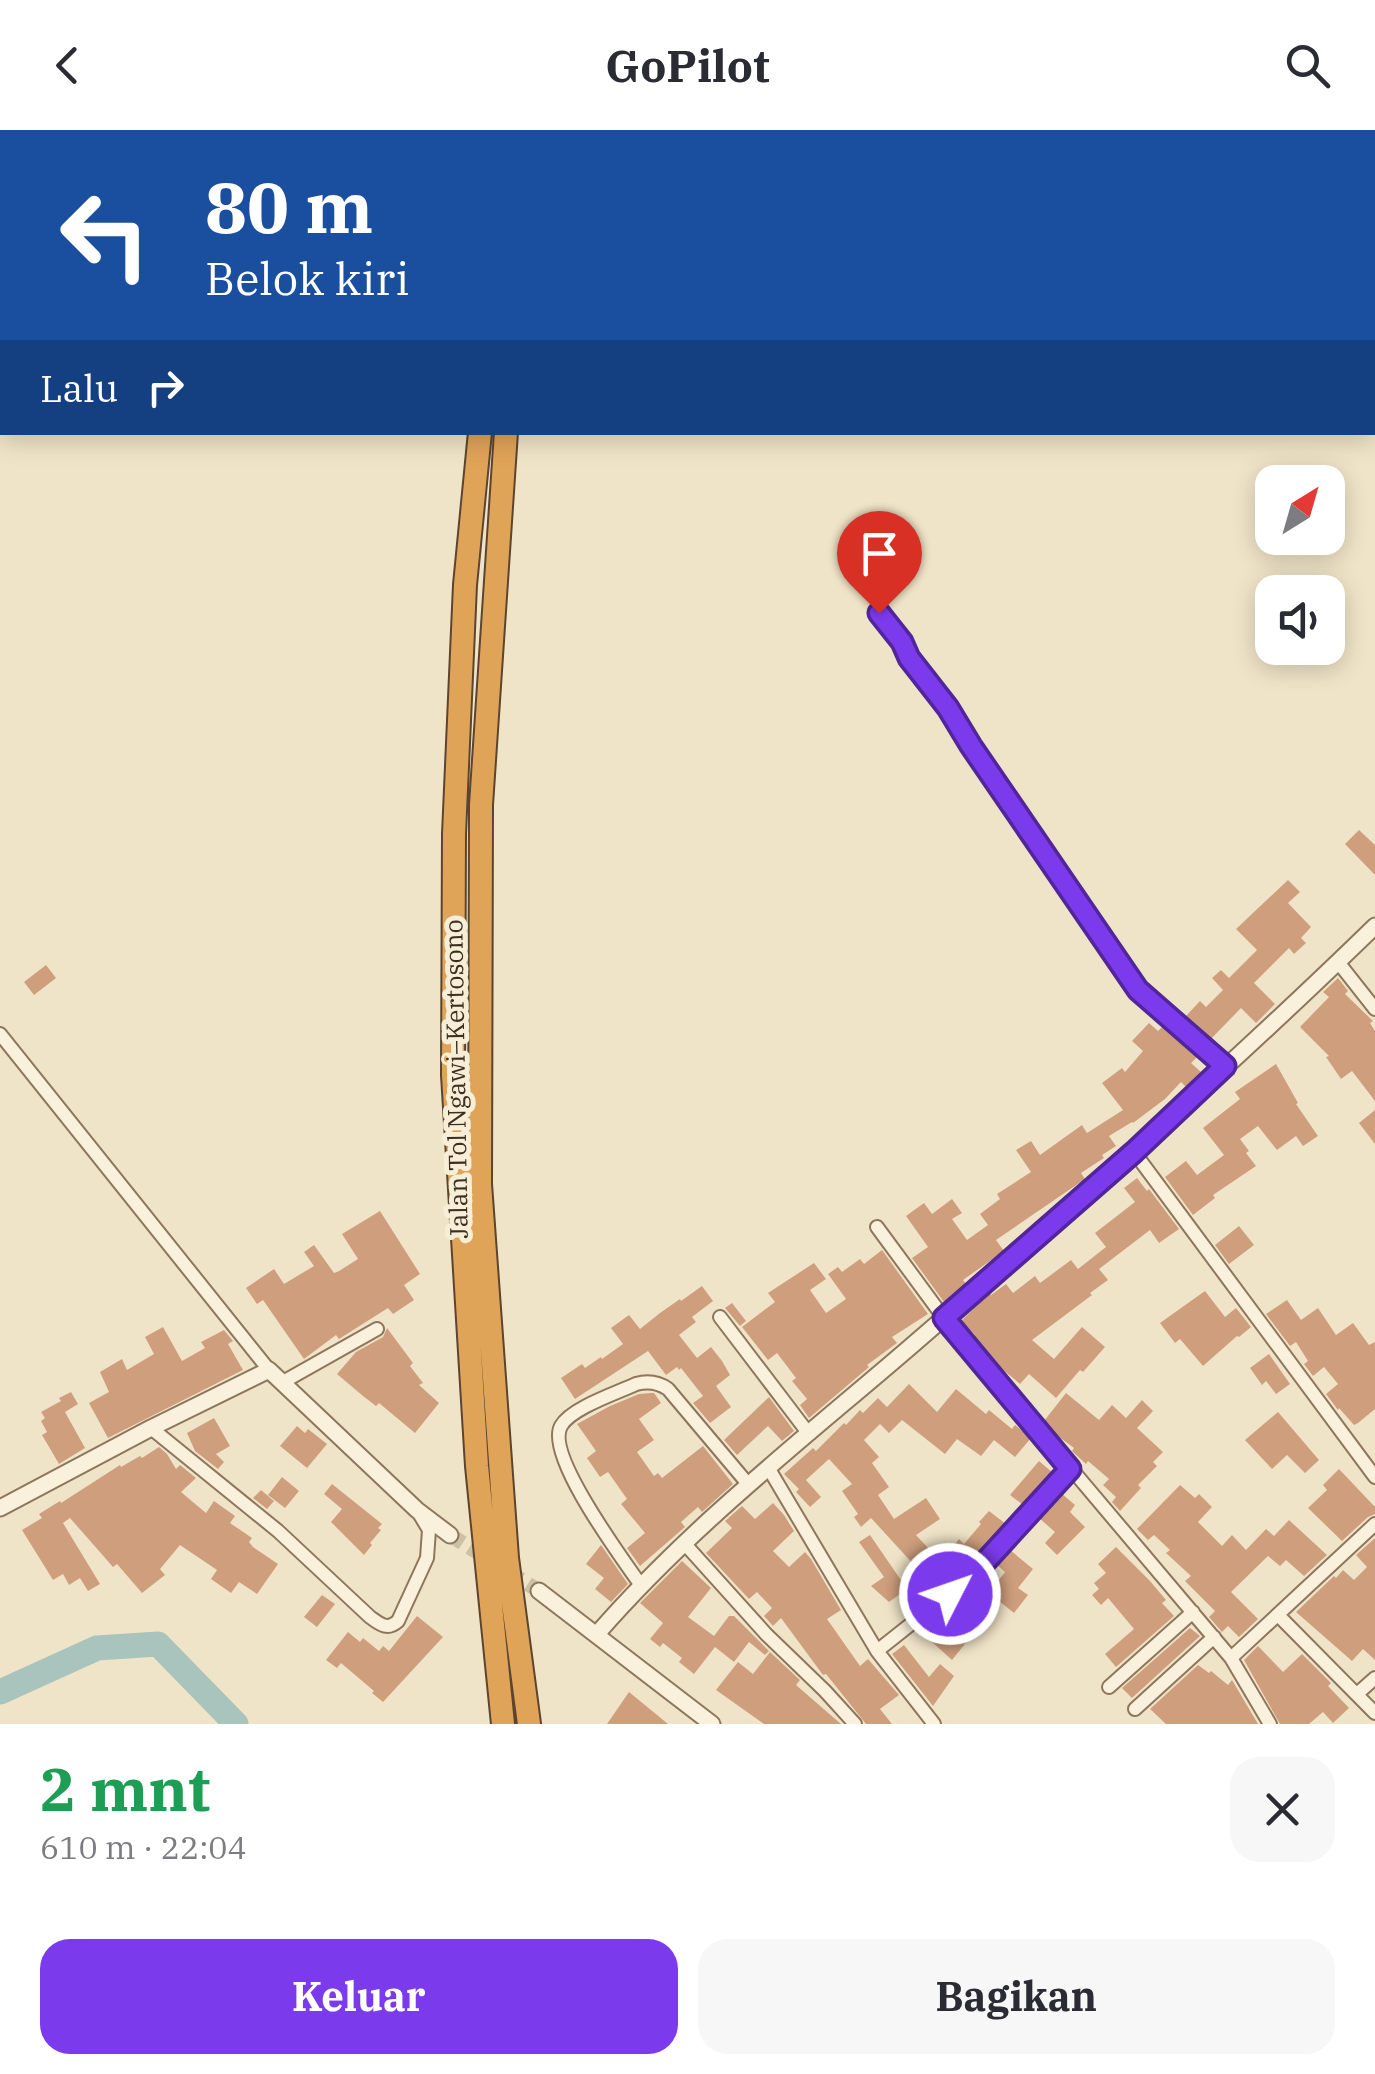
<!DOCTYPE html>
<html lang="id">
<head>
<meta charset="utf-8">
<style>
  body { margin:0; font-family:"IBM Plex Serif",serif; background:#f7f7f7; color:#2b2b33; height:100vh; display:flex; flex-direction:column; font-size:38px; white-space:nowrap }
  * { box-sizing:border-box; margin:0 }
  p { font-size:32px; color:#7c7c81 }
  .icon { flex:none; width:55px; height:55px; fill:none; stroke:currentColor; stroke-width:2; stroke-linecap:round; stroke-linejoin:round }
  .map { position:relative; height:1594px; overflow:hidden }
  .drawer { display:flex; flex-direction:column; background:#fff; flex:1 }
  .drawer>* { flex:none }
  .top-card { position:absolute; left:0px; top:0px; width:1375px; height:305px; box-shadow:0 5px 25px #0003; background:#1a4fa0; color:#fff; overflow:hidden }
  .needle { width:65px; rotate:37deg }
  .tools { position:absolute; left:1255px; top:335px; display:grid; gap:20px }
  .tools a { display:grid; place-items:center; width:90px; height:90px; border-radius:20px; background:#fff; box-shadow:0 5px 25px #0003; font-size:50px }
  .pin { position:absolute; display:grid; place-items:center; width:85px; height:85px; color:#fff; margin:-102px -42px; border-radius:50% 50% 50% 0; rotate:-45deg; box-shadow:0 0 10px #0007 }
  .pin .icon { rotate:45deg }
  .me { position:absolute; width:110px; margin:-55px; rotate:49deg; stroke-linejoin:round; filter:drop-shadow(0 0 8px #0008) }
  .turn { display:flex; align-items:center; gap:35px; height:210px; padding:0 40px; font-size:45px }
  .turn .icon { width:130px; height:130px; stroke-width:2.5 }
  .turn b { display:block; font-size:70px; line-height:85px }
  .then { display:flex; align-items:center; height:95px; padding:0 40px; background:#0003; gap:20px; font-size:38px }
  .round { display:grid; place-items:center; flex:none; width:105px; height:105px; border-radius:30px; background:#f7f7f7 }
  .head { display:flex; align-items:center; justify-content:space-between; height:170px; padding:0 40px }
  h1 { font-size:60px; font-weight:700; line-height:75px; color:#1e9e55 }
  .button { display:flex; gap:20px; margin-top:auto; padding:20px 40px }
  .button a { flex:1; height:115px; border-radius:30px; background:#7c3aed; color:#fff; font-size:40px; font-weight:700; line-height:115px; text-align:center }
  .button a+a { background:#f7f7f7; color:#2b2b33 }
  header { display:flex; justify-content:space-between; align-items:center; height:130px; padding:0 40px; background:#fff; font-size:45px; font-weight:700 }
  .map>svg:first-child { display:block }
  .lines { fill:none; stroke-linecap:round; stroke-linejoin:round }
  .river { stroke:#a9c4bc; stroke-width:25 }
  .building { fill:#cf9f7d }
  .tertiary-tunnel { stroke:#ccc0a6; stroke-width:15; stroke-dasharray:15 8; stroke-linecap:butt }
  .minor-casing { stroke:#8d765c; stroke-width:16 }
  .tertiary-casing { stroke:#8d765c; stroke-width:19 }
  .motorway-casing { stroke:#5b4430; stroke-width:26 }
  .minor { stroke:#faf1dc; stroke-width:12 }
  .tertiary { stroke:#faf1dc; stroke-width:15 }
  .motorway { stroke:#e0a458; stroke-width:22 }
  .route-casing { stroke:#51269a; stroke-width:25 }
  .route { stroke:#7c3aed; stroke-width:18 }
  .labels { text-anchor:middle; stroke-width:10; stroke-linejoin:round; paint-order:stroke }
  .street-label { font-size:25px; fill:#3d2e20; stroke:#f7eed8 }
</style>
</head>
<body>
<header><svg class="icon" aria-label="back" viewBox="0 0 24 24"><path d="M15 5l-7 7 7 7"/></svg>GoPilot<svg class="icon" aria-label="search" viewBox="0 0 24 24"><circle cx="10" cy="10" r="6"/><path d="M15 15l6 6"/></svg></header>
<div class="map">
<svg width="1375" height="1594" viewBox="0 0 1375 1594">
  <rect width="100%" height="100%" fill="#f0e4c8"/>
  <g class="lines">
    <!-- river -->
    <path class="river" d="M0 1562 97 1518 158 1514 236 1594"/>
  </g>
  <!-- building -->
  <path class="building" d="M1359 700 1375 715V745L1345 714Z
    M1288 750 1300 762 1288 773 1311 797 1301 808 1306 813 1294 824 1289 818 1254 853 1275 874 1256 893 1241 878 1210 910 1185 887 1200 871 1206 877 1223 860 1212 848 1221 840 1229 848 1257 820 1236 799Z
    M46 835 56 848 34 865 24 852Z
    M1338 848 1348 861 1345 864 1373 891 1370 893 1375 901V971L1352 941 1341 949 1326 927 1329 926 1300 897 1329 867 1323 862Z
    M1149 893 1158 901 1164 895 1198 926 1191 933 1202 943 1187 958 1181 952 1165 969 1133 993 1132 992 1109 1006 1116 1016 1102 1025 1104 1028 1081 1043 1085 1049 996 1110 1004 1121 963 1150 966 1154 944 1172 912 1128 928 1117 906 1086 924 1073 932 1084 952 1069 962 1083 952 1089 967 1110 988 1095 980 1084 1000 1069 997 1064 1031 1042 1016 1020 1031 1011 1040 1025 1082 995 1087 1003 1123 980 1102 953 1122 938 1125 942 1143 921 1132 911Z
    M1276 934 1298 973 1296 974 1318 1006 1303 1016 1296 1006 1277 1020 1258 996 1240 1009 1249 1021 1246 1023 1256 1036 1213 1065 1215 1068 1193 1085 1165 1047 1186 1031 1197 1045 1224 1025 1203 998 1240 969 1235 962Z
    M1375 980V1014L1359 993Z
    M1137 1048 1147 1061 1149 1059 1179 1099 1159 1113 1150 1100 1099 1139 1108 1150 1090 1163 1092 1165 1032 1210 1054 1229 1082 1197 1105 1217 1083 1242 1080 1240 1056 1268 1029 1244 1020 1254 996 1234 973 1207 975 1205 961 1191 990 1163 991 1165 1006 1154 1013 1163 1035 1146 1040 1153 1071 1130 1078 1139 1106 1117 1095 1103 1135 1072 1124 1058Z
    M380 1081 420 1144 404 1155 414 1170 393 1184 388 1178 339 1209 336 1205 304 1229 263 1170 257 1174 246 1158 274 1139 284 1154 314 1136 304 1122 314 1115 334 1143 339 1141 358 1129 342 1104Z
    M1239 1096 1254 1115 1229 1134 1215 1115Z
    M882 1120 928 1184 892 1207 897 1213 867 1235 869 1237 809 1288 800 1275 807 1269 792 1251 796 1248 777 1223 768 1230 742 1197 775 1172 768 1163 814 1133 826 1149 810 1160 826 1183 846 1169 828 1144 838 1137 842 1142 860 1129 864 1134Z
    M702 1156 713 1171 692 1187 696 1192 679 1205 697 1228 711 1217 722 1231 730 1245 716 1256 731 1277 710 1293 693 1273 703 1266 681 1238 679 1240 677 1237 666 1245 648 1221 575 1269 561 1248 582 1234 585 1238 601 1227 602 1229 623 1214 611 1198 629 1185 640 1199 660 1183 680 1169 681 1171Z
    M1205 1161 1225 1187 1236 1178 1251 1197 1239 1207 1237 1206 1203 1236 1180 1209 1175 1213 1160 1193Z
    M1287 1170 1301 1190 1318 1178 1336 1205 1353 1193 1369 1215 1375 1212V1279L1358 1293 1354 1295 1339 1278 1338 1280 1326 1264 1338 1254 1324 1237 1313 1246 1304 1234 1308 1231 1296 1212 1290 1216 1266 1184Z
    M732 1173 746 1191 740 1196 725 1178Z
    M163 1197 182 1231 205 1218 201 1212 224 1200 233 1211 228 1214 243 1240 108 1308 89 1273 109 1262 100 1242 122 1229 127 1240 154 1224 145 1207Z
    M387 1198 413 1233 410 1236 423 1253 419 1255 439 1273 415 1303 379 1273 376 1276 363 1266 337 1244 356 1222 383 1207Z
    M1269 1224 1290 1254 1276 1264 1266 1251 1262 1255 1250 1238Z
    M909 1254 937 1282 956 1259 986 1284 989 1280 1012 1299 1015 1295 1031 1308 1015 1327 994 1310 981 1326 957 1309 945 1324 902 1290 889 1303 880 1294 864 1310 879 1327 872 1333 889 1357 878 1365 894 1389 926 1368 940 1389 916 1405 941 1432 959 1409 964 1414 981 1394 979 1392 989 1381 1006 1394 966 1437 957 1432 926 1462 921 1457 927 1449 871 1388 861 1397 854 1387 858 1384 842 1361 852 1354 829 1329 806 1350 821 1367 810 1377 796 1362 799 1359 784 1344 813 1318 816 1321 844 1293 846 1295 860 1280 863 1283 878 1268 887 1277Z
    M71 1262 78 1274 65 1282 85 1318 59 1334 42 1305 47 1302 41 1291 45 1288 41 1282 61 1271 59 1268Z
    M651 1263H654L661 1273 639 1289 654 1310 637 1322 654 1346 658 1343 662 1348 703 1316 733 1354 702 1382 698 1377 681 1392 685 1397 640 1436 627 1418 645 1403 621 1374 627 1369 608 1342 600 1347 587 1328 596 1321 577 1294 610 1276 639 1264Z
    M1066 1263 1099 1290 1112 1275 1126 1288 1142 1270 1153 1281 1137 1298 1163 1322 1153 1332 1157 1336 1138 1355 1141 1358 1120 1381 1112 1372 1116 1367 1103 1355 1109 1349 1088 1331 1086 1334 1072 1321 1074 1318 1055 1304 1044 1291Z
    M769 1267 794 1301 782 1311 768 1296 737 1325 724 1310Z
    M1278 1282 1319 1330 1305 1343 1287 1325 1272 1339 1245 1310Z
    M214 1288 230 1316 216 1324 224 1332 218 1339 195 1321 187 1303Z
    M297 1296 305 1303 308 1299 327 1314 307 1338 280 1316Z
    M159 1317 167 1324 176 1339 180 1335 196 1348 181 1362 206 1383 214 1371 235 1386 230 1393 252 1408 249 1412 253 1417 278 1434 257 1464 239 1452 231 1463 211 1449 217 1440 180 1415 160 1439 165 1445 142 1463 117 1434 113 1437 70 1388 63 1393 100 1454 88 1461 80 1448 69 1455 63 1444 53 1450 22 1400 42 1388 39 1384 60 1371 61 1373 120 1335 121 1337 140 1326 142 1328Z
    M1039 1331 1053 1343 1023 1375 1010 1365Z
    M1339 1339 1375 1377V1384L1368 1387 1342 1411 1308 1378 1327 1360 1323 1355Z
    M282 1347 299 1361 285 1378 268 1365Z
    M332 1354 382 1394 378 1398 381 1400 370 1413 372 1415 364 1425 331 1392 342 1379 324 1364Z
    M1180 1355 1195 1368 1199 1364 1212 1377 1198 1392 1222 1416 1232 1405 1246 1420 1266 1399 1274 1406 1289 1390 1327 1425 1304 1446 1286 1430 1280 1436 1268 1426 1231 1462 1258 1489 1239 1507 1228 1496 1222 1502 1209 1487 1215 1481 1185 1451 1191 1446 1166 1423 1170 1420 1154 1405 1148 1410 1137 1399Z
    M261 1360 274 1371 267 1379 253 1368Z
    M1061 1363 1075 1375 1070 1382 1085 1397 1057 1425 1045 1413 1055 1402 1039 1388Z
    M773 1373 784 1385 794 1401 773 1421 789 1437 805 1422 811 1429 841 1480 827 1489 860 1536 868 1529 899 1565 880 1579 892 1594H866L826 1544 823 1545 781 1488 773 1496 764 1486 772 1478 757 1462 749 1469 706 1423 732 1398 725 1391 742 1376 755 1389Z
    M870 1405 907 1459 889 1472 871 1456 884 1447 859 1412Z
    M1375 1408V1530L1363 1519 1352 1531 1296 1482 1334 1446 1336 1448 1343 1440 1354 1450 1367 1437 1356 1425Z
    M601 1415 628 1454 611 1472 595 1459 604 1448 586 1434Z
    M1116 1417 1150 1451 1166 1470 1162 1473 1174 1486 1116 1537 1105 1524 1134 1499 1108 1468 1101 1475 1092 1465 1099 1459 1094 1453 1106 1443 1098 1434Z
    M1010 1420 1033 1439 1018 1458 1028 1465 1014 1483 989 1463 1005 1442 996 1434Z
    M682 1431 711 1458 688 1487 714 1506 729 1486H734L769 1521 765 1525 749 1512 734 1532 715 1517 694 1544 679 1532 682 1528 663 1513 660 1517 650 1509 663 1493 640 1473Z
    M322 1465 335 1474 317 1497 304 1487Z
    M417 1486 443 1507 383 1572 372 1563 374 1561 341 1533 337 1538 326 1530 348 1502 360 1512 363 1508 379 1521 383 1516 389 1521Z
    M937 1486 958 1503 968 1492 977 1499 952 1530 921 1502Z
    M1190 1498 1200 1506 1132 1568 1122 1558Z
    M904 1515 929 1547 940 1534 954 1546 933 1576 892 1524Z
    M1258 1516 1283 1542 1302 1524 1331 1553 1328 1556 1349 1578 1333 1593 1323 1582 1309 1594H1280L1244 1530Z
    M770 1522 800 1550 796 1555 841 1594H764L716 1560 738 1532 753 1544Z
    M1198 1535 1209 1543 1211 1541 1228 1555 1232 1550 1258 1594H1166L1150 1579Z
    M629 1562 651 1580 668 1594H607Z"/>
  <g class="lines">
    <!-- tertiary-tunnel -->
    <path class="tertiary-tunnel" d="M450 1405 539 1461"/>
    <!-- minor casing -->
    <g class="minor-casing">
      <path id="minor" d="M879 483 902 512 909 528 948 578 971 616 1139 860 1225 936
        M1338 832 1375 879
        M0 904 269 1240
        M1134 1022 1375 1347
        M877 1097 944 1188 1231 1528 1270 1594
        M720 1187 809 1304
        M283 1252 377 1199
        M151 1298 278 1401 370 1487C380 1494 387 1501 398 1491L427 1428 429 1400 420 1385
        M769 1339 877 1521 934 1594
        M684 1413 766 1504 825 1561 855 1594
        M640 1454C622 1428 545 1325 561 1296 571 1278 617 1263 636 1254 647 1251 658 1252 668 1259L748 1354
        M1278 1485 1375 1583
        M877 1521 974 1444 1070 1339
        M1231 1528 1375 1394
        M1109 1557 1193 1482
        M1357 1564 1375 1548
        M1135 1579 1214 1507"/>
    </g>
    <!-- tertiary casing -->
    <g class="tertiary-casing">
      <path id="tertiary" d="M0 1378 151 1298 269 1240 417 1380 450 1405
        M539 1461 712 1594
        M597 1504C690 1397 802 1310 909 1218 1068 1081 1225 942 1375 796"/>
    </g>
    <!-- motorway casing -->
    <g class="motorway-casing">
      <path id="motorway" d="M517 2V0
        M543 2V0
        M480 302 465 455 454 704 453 945 477 1336 503 1594
        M506 302 481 675 480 1054 507 1428 529 1594"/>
    </g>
    <!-- minor -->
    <use href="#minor" class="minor"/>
    <!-- tertiary -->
    <use href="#tertiary" class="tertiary"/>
    <!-- motorway -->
    <use href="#motorway" class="motorway"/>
  </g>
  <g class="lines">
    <!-- route casing -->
    <g class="route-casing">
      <path id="route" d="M879 483 902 512 909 528 948 578 971 616 1138 860 1225 936 1134 1022 944 1188 1070 1339 974 1444 950 1464"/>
    </g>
    <!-- route -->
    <use href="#route" class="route"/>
  </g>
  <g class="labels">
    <!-- street labels -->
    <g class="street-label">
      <text transform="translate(456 949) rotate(-91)" y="9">Jalan Tol Ngawi–Kertosono</text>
    </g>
  </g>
</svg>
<div class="tools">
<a><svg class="needle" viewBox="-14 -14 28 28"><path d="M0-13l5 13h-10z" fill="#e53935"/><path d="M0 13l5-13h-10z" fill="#7c7c81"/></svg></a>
<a><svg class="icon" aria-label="sound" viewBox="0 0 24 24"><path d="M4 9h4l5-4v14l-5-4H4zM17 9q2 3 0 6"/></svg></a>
</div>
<div class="pin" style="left:879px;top:483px;background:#d93025"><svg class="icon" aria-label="arrive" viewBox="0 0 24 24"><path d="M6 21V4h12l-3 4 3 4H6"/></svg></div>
<svg class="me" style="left:950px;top:1464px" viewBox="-20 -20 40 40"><circle r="17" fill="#7c3aed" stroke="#fff" stroke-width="3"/><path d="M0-11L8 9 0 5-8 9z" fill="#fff"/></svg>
<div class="top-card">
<div class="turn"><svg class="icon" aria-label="left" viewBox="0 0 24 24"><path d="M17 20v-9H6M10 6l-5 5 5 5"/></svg><div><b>80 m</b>Belok kiri</div></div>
<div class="then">Lalu<svg class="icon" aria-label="right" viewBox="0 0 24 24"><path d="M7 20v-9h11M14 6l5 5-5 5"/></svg></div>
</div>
</div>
<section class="drawer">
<div class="head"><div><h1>2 mnt</h1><p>610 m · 22:04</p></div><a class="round"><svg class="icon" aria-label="close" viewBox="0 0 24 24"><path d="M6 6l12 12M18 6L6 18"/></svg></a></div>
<div class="button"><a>Keluar</a><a>Bagikan</a></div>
</section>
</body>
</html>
